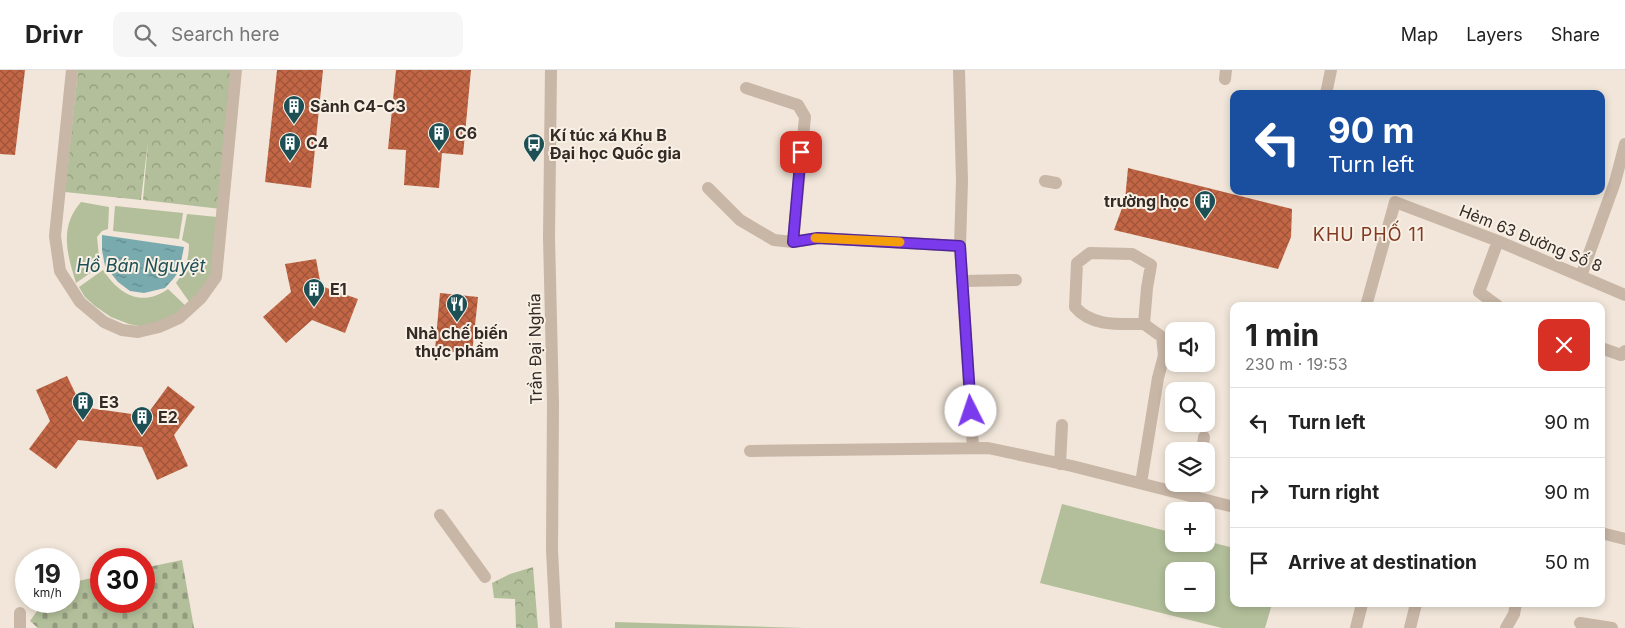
<!DOCTYPE html>
<html lang="en">
<head>
<meta charset="utf-8">
<style>
  body { margin:0; font-family:Inter,sans-serif; background:#f6f6f6; color:#222; height:100vh; display:flex; flex-direction:column; font-size:19px; white-space:nowrap }
  * { box-sizing:border-box; margin:0 }
  p { font-size:16px; color:#767676 }
  .icon { flex:none; width:28px; height:28px; fill:none; stroke:currentColor; stroke-width:2; stroke-linecap:round; stroke-linejoin:round }
  .map { position:relative; flex:1; overflow:hidden }
  .panel { position:absolute; left:1230px; top:232px; width:375px; height:305px; display:flex; flex-direction:column; background:#fff; border-radius:10px; box-shadow:0 2px 8px #0003 }
  .panel>* { flex:none }
  .banner { position:absolute; left:1230px; top:20px; width:375px; height:105px; border-radius:10px; box-shadow:0 2px 8px #0003; background:#1a4fa0; color:#fff; overflow:hidden }
  .tools { position:absolute; left:1165px; top:252px; display:grid; gap:10px }
  .tools a { display:grid; place-items:center; width:50px; height:50px; border-radius:10px; background:#fff; box-shadow:0 2px 8px #0003; font-size:25px }
  .speed { position:absolute; left:15px; top:478px; display:flex; gap:10px; font-size:25px; font-weight:700; text-align:center }
  .speed>* { display:grid; place-content:center; width:65px; height:65px; border-radius:50%; background:#fff; box-shadow:0 2px 8px #0003; line-height:1 }
  .speed small { font-size:12px; font-weight:400 }
  .speed .limit { border:8px solid #d22; background:#fff; color:#111 }
  .pin { position:absolute; display:grid; place-items:center; width:42px; height:42px; color:#fff; margin:-21px; border-radius:10px; box-shadow:0 2px 8px #0006 }
  .me { position:absolute; width:55px; margin:-28px; rotate:356deg; stroke-linejoin:round; filter:drop-shadow(0 0 4px #0008) }
  .turn { display:flex; align-items:center; gap:18px; height:105px; padding:0 15px; font-size:22px }
  .turn .icon { width:65px; height:65px; stroke-width:2.5 }
  .turn b { display:block; font-size:35px; line-height:42px }
  .round { display:grid; place-items:center; flex:none; width:52px; height:52px; border-radius:10px; background:#f6f6f6 }
  .headline { display:flex; align-items:center; justify-content:space-between; height:85px; padding:0 15px }
  h1 { font-size:30px; font-weight:700; line-height:38px }
  ul { padding:0; list-style:none }
  li { display:flex; align-items:center; gap:15px; height:70px; padding:0 15px; border-top:1px solid #e0e0e0 }
  li div { flex:1 }
  li b { display:block; font-size:19px }
  li em { font-style:normal }
  header { display:flex; align-items:center; gap:30px; box-sizing:border-box; height:70px; padding:0 25px; background:#fff; border-bottom:1px solid #e0e0e0 }
  header strong { font-size:24px }
  nav { display:flex; gap:28px; margin-inline-start:auto; font-size:18px }
  .search { width:350px; height:45px; background:#f6f6f6; display:flex; align-items:center; gap:12px; box-sizing:border-box; padding:0 18px; border-radius:10px; color:#767676; font-size:19px }
  .map>svg:first-child { display:block }
  .grass { fill:#b2bf9a; fill-rule:evenodd }
  .forest { fill:url(#forest-crowns) }
  .cemetery { fill:url(#cemetery-stones) }
  .water { fill:url(#water-ripples) }
  .building { fill:url(#building-cross-hatch) }
  .lines { fill:none; stroke-linecap:round; stroke-linejoin:round }
  .minor { stroke:#c8b6a6; stroke-width:12 }
  .route-casing { stroke:#51269a; stroke-width:12 }
  .route { stroke:#7c3aed; stroke-width:9 }
  .slow { stroke:#f59e0b; stroke-width:9 }
  .labels { text-anchor:middle; stroke-width:4; stroke-linejoin:round; paint-order:stroke }
  .poi-label { font-size:16px; font-weight:bold; fill:#342b27; stroke:#f9f0e5; text-anchor:start }
  .street-label { font-size:16px; fill:#342b27; stroke:#f9f0e5 }
  .neighbourhood-label { font-size:18px; letter-spacing:1px; fill:#813a22; stroke:#f9f0e5 }
  .water-label { font-size:18px; font-style:italic; fill:#1d5055; stroke:#f9f0e5 }
</style>
</head>
<body>
<header>
<strong>Drivr</strong>
<div class="search"><svg class="icon" aria-label="search" viewBox="0 0 24 24"><circle cx="10" cy="10" r="6"/><path d="M15 15l6 6"/></svg>Search here</div>
<nav><a>Map</a><a>Layers</a><a>Share</a></nav>
</header>
<div class="map">
<svg width="1625" height="558" viewBox="0 0 1625 558">
  <defs>
    <pattern id="forest-crowns" width="20" height="18" patternUnits="userSpaceOnUse" patternTransform="scale(1.25)"><rect width="20" height="18" fill="#b2bf9a"/><path d="M2 6a3 3 0 1 1 6 0M12 15a3 3 0 1 1 6 0" fill="none" stroke="#929b7e"/></pattern>
    <pattern id="cemetery-stones" width="16" height="16" patternUnits="userSpaceOnUse" patternTransform="scale(1.25)"><rect width="16" height="16" fill="#b2bf9a"/><path d="M2 7V4a2 2 0 0 1 4 0v3zM10 15v-3a2 2 0 0 1 4 0v3z" fill="#929b7e"/></pattern>
    <pattern id="water-ripples" width="26" height="14" patternUnits="userSpaceOnUse" patternTransform="scale(1.25)"><rect width="26" height="14" fill="#79aaad"/><path d="M2 4q2-2 4 0t4 0M15 11q2-2 4 0t4 0" fill="none" stroke="#648b8d"/></pattern>
    <pattern id="building-cross-hatch" width="8" height="8" patternUnits="userSpaceOnUse" patternTransform="scale(1.25)"><rect width="8" height="8" fill="#c36645"/><path d="M0 0l8 8M0 8l8-8" fill="none" stroke="#9f543a"/></pattern>
  </defs>
  <rect width="100%" height="100%" fill="#f1e6d9"/>
  <!-- grass -->
  <path class="grass" d="M81 132 109 137 108 159 102 161 97 167 100 196 76 213C67 184 59 157 81 132Z
    M115 136 183 143 179 169 113 161Z
    M187 144 217 147 211 211 190 233 176 213C185 201 189 189 189 174L182 170Z
    M103 200C119 224 141 238 168 219L189 239 148 258 129 254 111 247 95 236 85 227 79 217Z
    M1062 434 1174 463V474H1206V471L1234 478V534H1272L1265 558H1222L1040 513ZM1174 501H1206V534H1174Z
    M615 552 804 558H615Z"/>
  <!-- forest -->
  <path class="forest" d="M78 0H236L221 139 143 130 148 71 141 130 65 122Z
    M533 497 538 558H516L515 529 494 528 492 513 510 504Z"/>
  <!-- cemetery -->
  <path class="cemetery" d="M182 490 194 558H38L30 551 44 531H69V513L101 506V531H144V498Z"/>
  <!-- water -->
  <path class="water" d="M102 165 184 177 179 201 174 208 165 218 144 223 130 221 118 212 105 196 102 180Z"/>
  <!-- building -->
  <path class="building" d="M0 0H25L15 85 0 84Z
    M277 0H323L311 118 265 112Z
    M396 0H471L463 85 442 83 439 118 404 115 406 80 388 79Z
    M1128 98 1292 139 1291 167 1278 199 1114 160 1125 130Z
    M316 189 321 216 358 229 345 263 312 250 286 273 263 247 291 222 285 194Z
    M440 223 478 227 472 284 435 280Z
    M67 306 82 337 146 346 168 316 195 337 174 365 188 396 157 410 142 377 78 370 56 399 29 379 50 351 36 320Z"/>
  <g class="lines">
    <!-- minor -->
    <path class="minor" d="M72 0 55 166 60 201 80 232 104 252 122 260 138 262 159 257 179 248 201 228 216 207 236 0
      M551 0 549 167 553 334 552 480 556 558
      M959 0 962 111 960 176 973 378
      M1225 9 1226 0
      M746 18 798 35 805 47 793 172
      M1326 24 1331 0
      M1045 111 1056 113
      M708 118 740 150 774 170 793 172 818 168 960 176
      M1581 206 1615 112 1625 74
      M963 211 1016 210
      M1366 236 1395 132 1498 171 1625 225
      M1498 236 1479 222 1498 171
      M1601 278 1621 285 1625 281
      M750 381 988 378 1072 396 1234 437
      M1202 381 1204 367
      M1060 394 1062 355
      M1141 413 1158 308 1164 285 1162 267 1144 254 1147 218 1151 195 1132 184 1090 183 1077 193 1075 237C1092 257 1120 254 1144 254
      M1194 427 1196 414
      M440 445 485 507
      M1601 463 1625 469
      M1580 553 1612 558
      M20 558V543
      M1356 558 1362 534
      M1410 558 1416 534
      M1506 558 1514 544 1516 534"/>
  </g>
  <g class="lines">
    <!-- route casing -->
    <g class="route-casing">
      <path id="route" d="M801 82 793 172 818 168 960 176 971 341"/>
    </g>
    <!-- route -->
    <use href="#route" class="route"/>
    <!-- slow -->
    <path class="slow" d="M815 168 900 172"/>
  </g>
  <!-- icons -->
  <defs>
    <g id="building-pin" transform="scale(1.125)"><path d="M0 17L-7.5 6A9.5 9.5 0 1 1 7.5 6Z" fill="#1d5055" stroke="#f9f0e5"/><path d="M-4-6H4V6H1V3H-1V6H-4ZM-2.5-4.3h1.7v1.8h-1.7ZM.8-4.3h1.7v1.8H.8ZM-2.5-1h1.7V.8h-1.7ZM.8-1h1.7V.8H.8Z" fill="#fff"/></g>
    <g id="bus-pin" transform="scale(1.125)"><path d="M0 17L-7.5 6A9.5 9.5 0 1 1 7.5 6Z" fill="#1d5055" stroke="#f9f0e5"/><path d="M-5-6H5V4H4V6H2V4H-2V6H-4V4H-5ZM-3.5-4V0h7V-4ZM-3.5 1.2v1.5H-2V1.2ZM2 1.2v1.5H3.5V1.2Z" fill="#fff"/></g>
    <g id="restaurant-pin" transform="scale(1.125)"><path d="M0 17L-7.5 6A9.5 9.5 0 1 1 7.5 6Z" fill="#1d5055" stroke="#f9f0e5"/><path d="M-5-6h1v4h1v-4h1v4h1v-4h1v5L-1.5 .5V6h-2V.5L-5-1ZM5-6V6H3V1.5H1.5Q1.5-4 5-6Z" fill="#fff"/></g>
  </defs>
  <g fill-rule="evenodd">
    <use href="#building-pin" x="294" y="36"/>
    <use href="#building-pin" x="439" y="63"/>
    <use href="#building-pin" x="290" y="73"/>
    <use href="#bus-pin" x="534" y="74"/>
    <use href="#building-pin" x="1205" y="131"/>
    <use href="#building-pin" x="314" y="219"/>
    <use href="#restaurant-pin" x="457" y="234"/>
    <use href="#building-pin" x="83" y="332"/>
    <use href="#building-pin" x="142" y="347"/>
  </g>
  <g class="labels">
    <!-- poi labels -->
    <g class="poi-label">
      <text x="310" y="42">Sảnh C4-C3</text>
      <text x="455" y="69">C6</text>
      <text x="550" y="71">Kí túc xá Khu B<tspan x="550" dy="18">Đại học Quốc gia</tspan></text>
      <text x="306" y="79">C4</text>
      <text x="1189" y="137" text-anchor="end">trường học</text>
      <text x="330" y="225">E1</text>
      <text x="457" y="269" text-anchor="middle">Nhà chế biến<tspan x="457" dy="18">thực phẩm</tspan></text>
      <text x="99" y="338">E3</text>
      <text x="158" y="353">E2</text>
    </g>
    <!-- street labels -->
    <g class="street-label">
      <text transform="translate(1531 168) rotate(22)" y="6">Hẻm 63 Đường Số 8</text>
      <text transform="translate(535 279) rotate(-91)" y="6">Trần Đại Nghĩa</text>
    </g>
    <!-- neighbourhood labels -->
    <g class="neighbourhood-label">
      <text x="1369" y="171">KHU PHỐ 11</text>
    </g>
    <!-- water labels -->
    <g class="water-label">
      <text x="141" y="202">Hồ Bán Nguyệt</text>
    </g>
  </g>
</svg>
<div class="tools">
<a><svg class="icon" aria-label="sound" viewBox="0 0 24 24"><path d="M4 9h4l5-4v14l-5-4H4zM17 9q2 3 0 6"/></svg></a>
<a><svg class="icon" aria-label="search" viewBox="0 0 24 24"><circle cx="10" cy="10" r="6"/><path d="M15 15l6 6"/></svg></a>
<a><svg class="icon" aria-label="layers" viewBox="0 0 24 24"><path d="M12 4l9 5-9 5-9-5zM3 14l9 5 9-5"/></svg></a>
<a>+</a>
<a>−</a>
</div>
<div class="speed"><div>19<small>km/h</small></div><div class="limit">30</div></div>
<div class="pin" style="left:801px;top:82px;background:#d93025"><svg class="icon" aria-label="arrive" viewBox="0 0 24 24"><path d="M6 21V4h12l-3 4 3 4H6"/></svg></div>
<svg class="me" style="left:971px;top:341px" viewBox="-20 -20 40 40"><circle r="19" fill="#fff"/><path d="M0-13L10 11 0 6-10 11z" fill="#7c3aed"/></svg>
<div class="banner">
<div class="turn"><svg class="icon" aria-label="left" viewBox="0 0 24 24"><path d="M17 20v-9H6M10 6l-5 5 5 5"/></svg><div><b>90 m</b>Turn left</div></div>
</div>
<section class="panel">
<div class="headline"><div><h1>1 min</h1><p>230 m · 19:53</p></div><a class="round" style="background:#d93025;color:#fff"><svg class="icon" aria-label="close" viewBox="0 0 24 24"><path d="M6 6l12 12M18 6L6 18"/></svg></a></div>
<ul>
<li><svg class="icon" aria-label="left" viewBox="0 0 24 24"><path d="M17 20v-9H6M10 6l-5 5 5 5"/></svg><div><b>Turn left</b></div><em>90 m</em></li>
<li><svg class="icon" aria-label="right" viewBox="0 0 24 24"><path d="M7 20v-9h11M14 6l5 5-5 5"/></svg><div><b>Turn right</b></div><em>90 m</em></li>
<li><svg class="icon" aria-label="arrive" viewBox="0 0 24 24"><path d="M6 21V4h12l-3 4 3 4H6"/></svg><div><b>Arrive at destination</b></div><em>50 m</em></li>
</ul>
</section>
</div>
</body>
</html>
